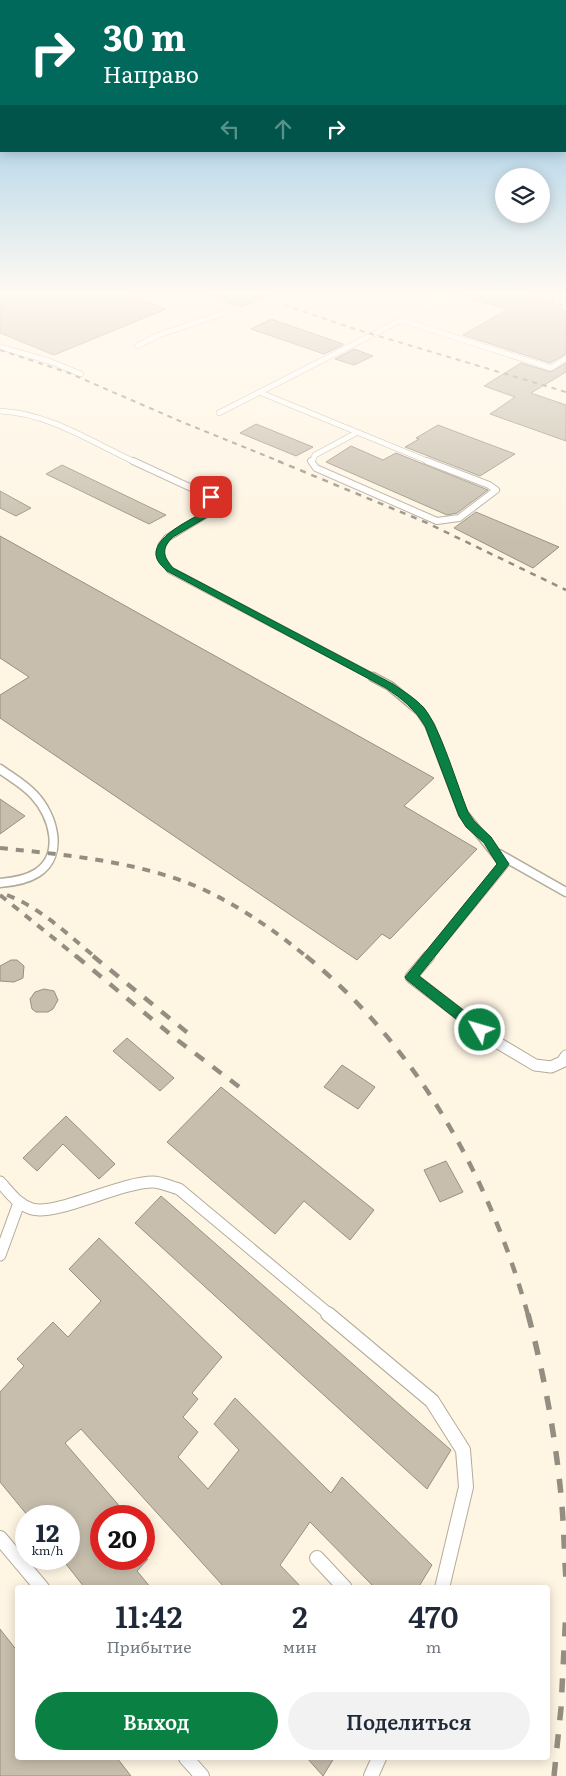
<!DOCTYPE html>
<html lang="ru">
<head>
<meta charset="utf-8">
<style>
  body { margin:0; font-family:Literata,serif; background:#f2f2f3; color:#1f2937; height:100vh; display:flex; flex-direction:column; font-size:19px; white-space:nowrap }
  * { box-sizing:border-box; margin:0 }
  p { font-size:16px; color:#747a83 }
  .icon { flex:none; width:28px; height:28px; fill:none; stroke:currentColor; stroke-width:2; stroke-linecap:round; stroke-linejoin:round }
  .map { position:relative; flex:1; overflow:hidden }
  .drawer { position:absolute; left:15px; top:1585px; width:535px; height:175px; display:flex; flex-direction:column; background:#fff; border-radius:5px; box-shadow:0 2px 12px #0003 }
  .drawer>* { flex:none }
  .hud { position:absolute; left:0px; top:0px; width:566px; height:152px; box-shadow:0 2px 12px #0003; background:#00695c; color:#fff; overflow:hidden }
  .tools { position:absolute; left:495px; top:168px; display:grid; gap:10px }
  .tools a { display:grid; place-items:center; width:55px; height:55px; border-radius:50%; background:#fff; box-shadow:0 2px 12px #0003; font-size:25px }
  .speed { position:absolute; left:15px; top:1505px; display:flex; gap:10px; font-size:25px; font-weight:700; text-align:center }
  .speed>* { display:grid; place-content:center; width:65px; height:65px; border-radius:50%; background:#fff; box-shadow:0 2px 12px #0003; line-height:1 }
  .speed small { font-size:12px; font-weight:400 }
  .speed .limit { border:8px solid #d22; background:#fff; color:#111 }
  .pin { position:absolute; display:grid; place-items:center; width:42px; height:42px; color:#fff; margin:-21px; border-radius:10px; box-shadow:0 2px 8px #0006 }
  .me { position:absolute; width:55px; margin:-28px; rotate:308deg; stroke-linejoin:round; filter:drop-shadow(0 0 4px #0008) }
  .turn { display:flex; align-items:center; gap:18px; height:105px; padding:0 20px; font-size:22px }
  .turn .icon { width:65px; height:65px; stroke-width:2.5 }
  .turn b { display:block; font-size:35px; line-height:42px }
  .lanes { display:flex; align-items:center; height:48px; padding:0 20px; background:#0003; justify-content:center; gap:25px; direction:ltr }
  .lanes .off { opacity:.35 }
  .eta { display:flex; justify-content:space-evenly; align-items:center; height:85px; text-align:center }
  .eta b { font-size:30px; font-weight:600; line-height:35px }
  .action { display:flex; gap:10px; margin-top:auto; padding:10px 20px }
  .action a { flex:1; height:58px; border-radius:30px; background:#0b8043; color:#fff; font-size:20px; font-weight:600; line-height:58px; text-align:center }
  .action a+a { background:#f2f2f3; color:#1f2937 }
  .map>svg:first-child { display:block }
  .building { fill:#c7bead; stroke:#989080 }
  .lines { fill:none; stroke-linecap:round; stroke-linejoin:round }
  .lane-far4-casing { stroke:#b4ac9b; stroke-width:6 }
  .lane-far3-casing { stroke:#b4ac9b; stroke-width:8 }
  .lane-far2-casing { stroke:#b4ac9b; stroke-width:11 }
  .lane-far1-casing { stroke:#b4ac9b; stroke-width:13 }
  .lane-casing { stroke:#b4ac9b; stroke-width:16 }
  .lane-far4 { stroke:#fff; stroke-width:5 }
  .lane-far3 { stroke:#fff; stroke-width:6 }
  .lane-far2 { stroke:#fff; stroke-width:8 }
  .lane-far1 { stroke:#fff; stroke-width:11 }
  .lane { stroke:#fff; stroke-width:14 }
  .rail-far4 { stroke:#948e82; stroke-width:2; stroke-dasharray:5 5; stroke-linecap:butt }
  .rail-far3 { stroke:#948e82; stroke-width:2.5; stroke-dasharray:6 6; stroke-linecap:butt }
  .rail-far2 { stroke:#948e82; stroke-width:4; stroke-dasharray:8 8; stroke-linecap:butt }
  .rail-far1 { stroke:#948e82; stroke-width:4.5; stroke-dasharray:11 11; stroke-linecap:butt }
  .rail { stroke:#948e82; stroke-width:5.5; stroke-dasharray:14 14; stroke-linecap:butt }
  .route { fill:#0b8043; stroke:#07532c }
</style>
</head>
<body>
<div class="map">
<svg width="566" height="1776" viewBox="0 0 566 1776">
  <rect width="100%" height="100%" fill="#fef5e3"/>
  <!-- building -->
  <path class="building" d="M0 293H123L166 309 54 355 0 333Z
    M207 293H274L241 307 207 295Z
    M466 293H519L552 302 566 312V354L550 363 463 335 508 309 465 297Z
    M271 319 343 344V345L324 354 251 329Z
    M354 349 373 356 354 365 335 359Z
    M521 363 551 372 566 363V372L531 393 566 405V441L490 414 515 397 484 386Z
    M256 424 313 447 296 456 240 433Z
    M438 425 515 454 480 476 405 447 419 439 416 438Z
    M351 446 383 460 396 453 488 490 457 513 447 515 326 462Z
    M62 465 166 515 149 524 46 474Z
    M0 491 31 508 16 516 0 508Z
    M476 512 559 547 533 568 454 528Z
    M0 536 434 778 404 806 477 849 390 939 382 934 357 960 0 718V695L29 677 0 658Z
    M0 799 25 816 0 834Z
    M11 960H17L24 966 23 978 14 982 0 981V966Z
    M44 989 54 991 58 1000 53 1009 48 1012H36L32 1009 30 999 35 992Z
    M127 1038 174 1078 160 1091 113 1051Z
    M342 1065 375 1087 358 1109 324 1087Z
    M221 1087 374 1210 350 1240 304 1201 275 1234 167 1142Z
    M66 1116 115 1164 99 1179 63 1144 37 1171 23 1158Z
    M446 1161 463 1192 440 1202 424 1170Z
    M161 1196 451 1450 427 1489 135 1223Z
    M99 1238 222 1357 192 1393 198 1399 183 1417 198 1432 178 1457 208 1489 239 1450 214 1424 235 1398 331 1493 342 1477 432 1565 418 1588H375L310 1522 280 1565 302 1588H225L81 1429 65 1443 128 1516H101V1559H148L137 1571 151 1588H85L62 1559H69V1516H28L0 1482V1392L24 1366 17 1359 53 1322 68 1337 101 1301 69 1269Z
    M0 1629 18 1652V1758H117L131 1776H0Z
    M307 1758H334L323 1776Z"/>
  <g class="lines">
    <!-- lane-far4 casing -->
    <g class="lane-far4-casing">
      <path id="lane-far4" d="M423 308 452 293
        M137 346 159 335 227 312
        M0 347 49 361 81 374
        M259 392 430 462
        M0 411C48 413 92 442 135 462
        M219 413 401 320 551 368 566 358
        M312 462 315 455 356 433"/>
    </g>
    <!-- lane-far3 casing -->
    <g class="lane-far3-casing">
      <path id="lane-far3" d="M133 461 211 497 215 503 210 512 167 538 161 546V557L170 570 375 678
        M311 461 316 468 437 521 459 518 496 490 489 485 427 461"/>
    </g>
    <!-- lane-far2 casing -->
    <g class="lane-far2-casing">
      <path id="lane-far2" d="M373 677 390 686 420 711 430 726 463 813 504 864 428 957
        M0 769C11 777 24 784 34 795 53 815 65 855 37 873 26 880 13 882 0 883
        M499 854 566 892"/>
    </g>
    <!-- lane-far1 casing -->
    <g class="lane-far1-casing">
      <path id="lane-far1" d="M429 956 411 977 493 1040 535 1065 551 1067 562 1062 566 1056
        M0 1182C10 1193 18 1205 32 1209 57 1216 120 1182 153 1182 161 1182 171 1187 179 1189L330 1315
        M0 1255 19 1203"/>
    </g>
    <!-- lane casing -->
    <g class="lane-casing">
      <path id="lane" d="M328 1314 432 1401 463 1450 466 1487 442 1588
        M0 1538 42 1588
        M317 1558 345 1588
        M186 1758 202 1776
        M371 1776 379 1758"/>
    </g>
    <!-- lane-far4 -->
    <use href="#lane-far4" class="lane-far4"/>
    <!-- lane-far3 -->
    <use href="#lane-far3" class="lane-far3"/>
    <!-- lane-far2 -->
    <use href="#lane-far2" class="lane-far2"/>
    <!-- lane-far1 -->
    <use href="#lane-far1" class="lane-far1"/>
    <!-- lane -->
    <use href="#lane" class="lane"/>
    <!-- rail-far4 -->
    <path class="rail-far4" d="M541 293 566 308
      M284 305 355 329 566 392
      M0 350 69 373 182 422 281 462"/>
    <!-- rail-far3 -->
    <path class="rail-far3" d="M278 461 425 522 566 590"/>
    <!-- rail-far2 -->
    <path class="rail-far2" d="M0 848C66 855 136 861 198 887 238 905 274 930 307 957
      M0 895 77 957
      M7 895C41 908 67 934 95 957"/>
    <!-- rail-far1 -->
    <path class="rail-far1" d="M76 956 176 1039 246 1092
      M93 956 194 1038
      M306 956C417 1046 490 1178 528 1315"/>
    <!-- rail -->
    <path class="rail" d="M528 1314C544 1374 555 1434 561 1495 564 1524 564 1552 566 1580
      M554 1776 561 1708 566 1610"/>
  </g>
  <!-- sky -->
  <linearGradient id="sky" x2="0" y2="1"><stop stop-color="#79b8e1"/><stop offset="0.54" stop-color="#fffaf2"/><stop offset="1" stop-color="#fffaf2" stop-opacity="0"/></linearGradient>
  <rect width="566" height="542" fill="url(#sky)"/>
  <!-- route -->
  <path class="route" d="M211 495 214 496 218 503 214 513 173 537C161 548 163 557 173 568L393 684C403 691 415 698 424 708 441 729 457 785 468 812L474 821 491 837 509 864 419 976 484 1026 486 1030 484 1034 480 1035 475 1034 407 980 405 977 497 864 484 843 466 827 459 816 425 726C415 709 402 699 386 688L167 571C164 568 159 564 157 559 148 538 194 518 208 510L211 503 207 497Z"/>
</svg>
<div class="tools">
<a><svg class="icon" aria-label="layers" viewBox="0 0 24 24"><path d="M12 4l9 5-9 5-9-5zM3 14l9 5 9-5"/></svg></a>
</div>
<div class="speed"><div>12<small>km/h</small></div><div class="limit">20</div></div>
<div class="pin" style="left:211px;top:497px;background:#d93025"><svg class="icon" aria-label="arrive" viewBox="0 0 24 24"><path d="M6 21V4h12l-3 4 3 4H6"/></svg></div>
<svg class="me" style="left:480px;top:1030px" viewBox="-20 -20 40 40"><circle r="17" fill="#0b8043" stroke="#fff" stroke-width="3"/><path d="M0-11L8 9 0 5-8 9z" fill="#fff"/></svg>
<div class="hud">
<div class="turn"><svg class="icon" aria-label="right" viewBox="0 0 24 24"><path d="M7 20v-9h11M14 6l5 5-5 5"/></svg><div><b>30 m</b>Направо</div></div>
<div class="lanes"><svg class="icon off" aria-label="left" viewBox="0 0 24 24"><path d="M17 20v-9H6M10 6l-5 5 5 5"/></svg><svg class="icon off" aria-label="ahead" viewBox="0 0 24 24"><path d="M12 20V5M6 11l6-6 6 6"/></svg><svg class="icon" aria-label="right" viewBox="0 0 24 24"><path d="M7 20v-9h11M14 6l5 5-5 5"/></svg></div>
</div>
<section class="drawer">
<div class="eta">
<div><b>11:42</b><p>Прибытие</p></div>
<div><b>2</b><p>мин</p></div>
<div><b>470</b><p>m</p></div>
</div>
<div class="action"><a>Выход</a><a>Поделиться</a></div>
</section>
</div>
</body>
</html>
